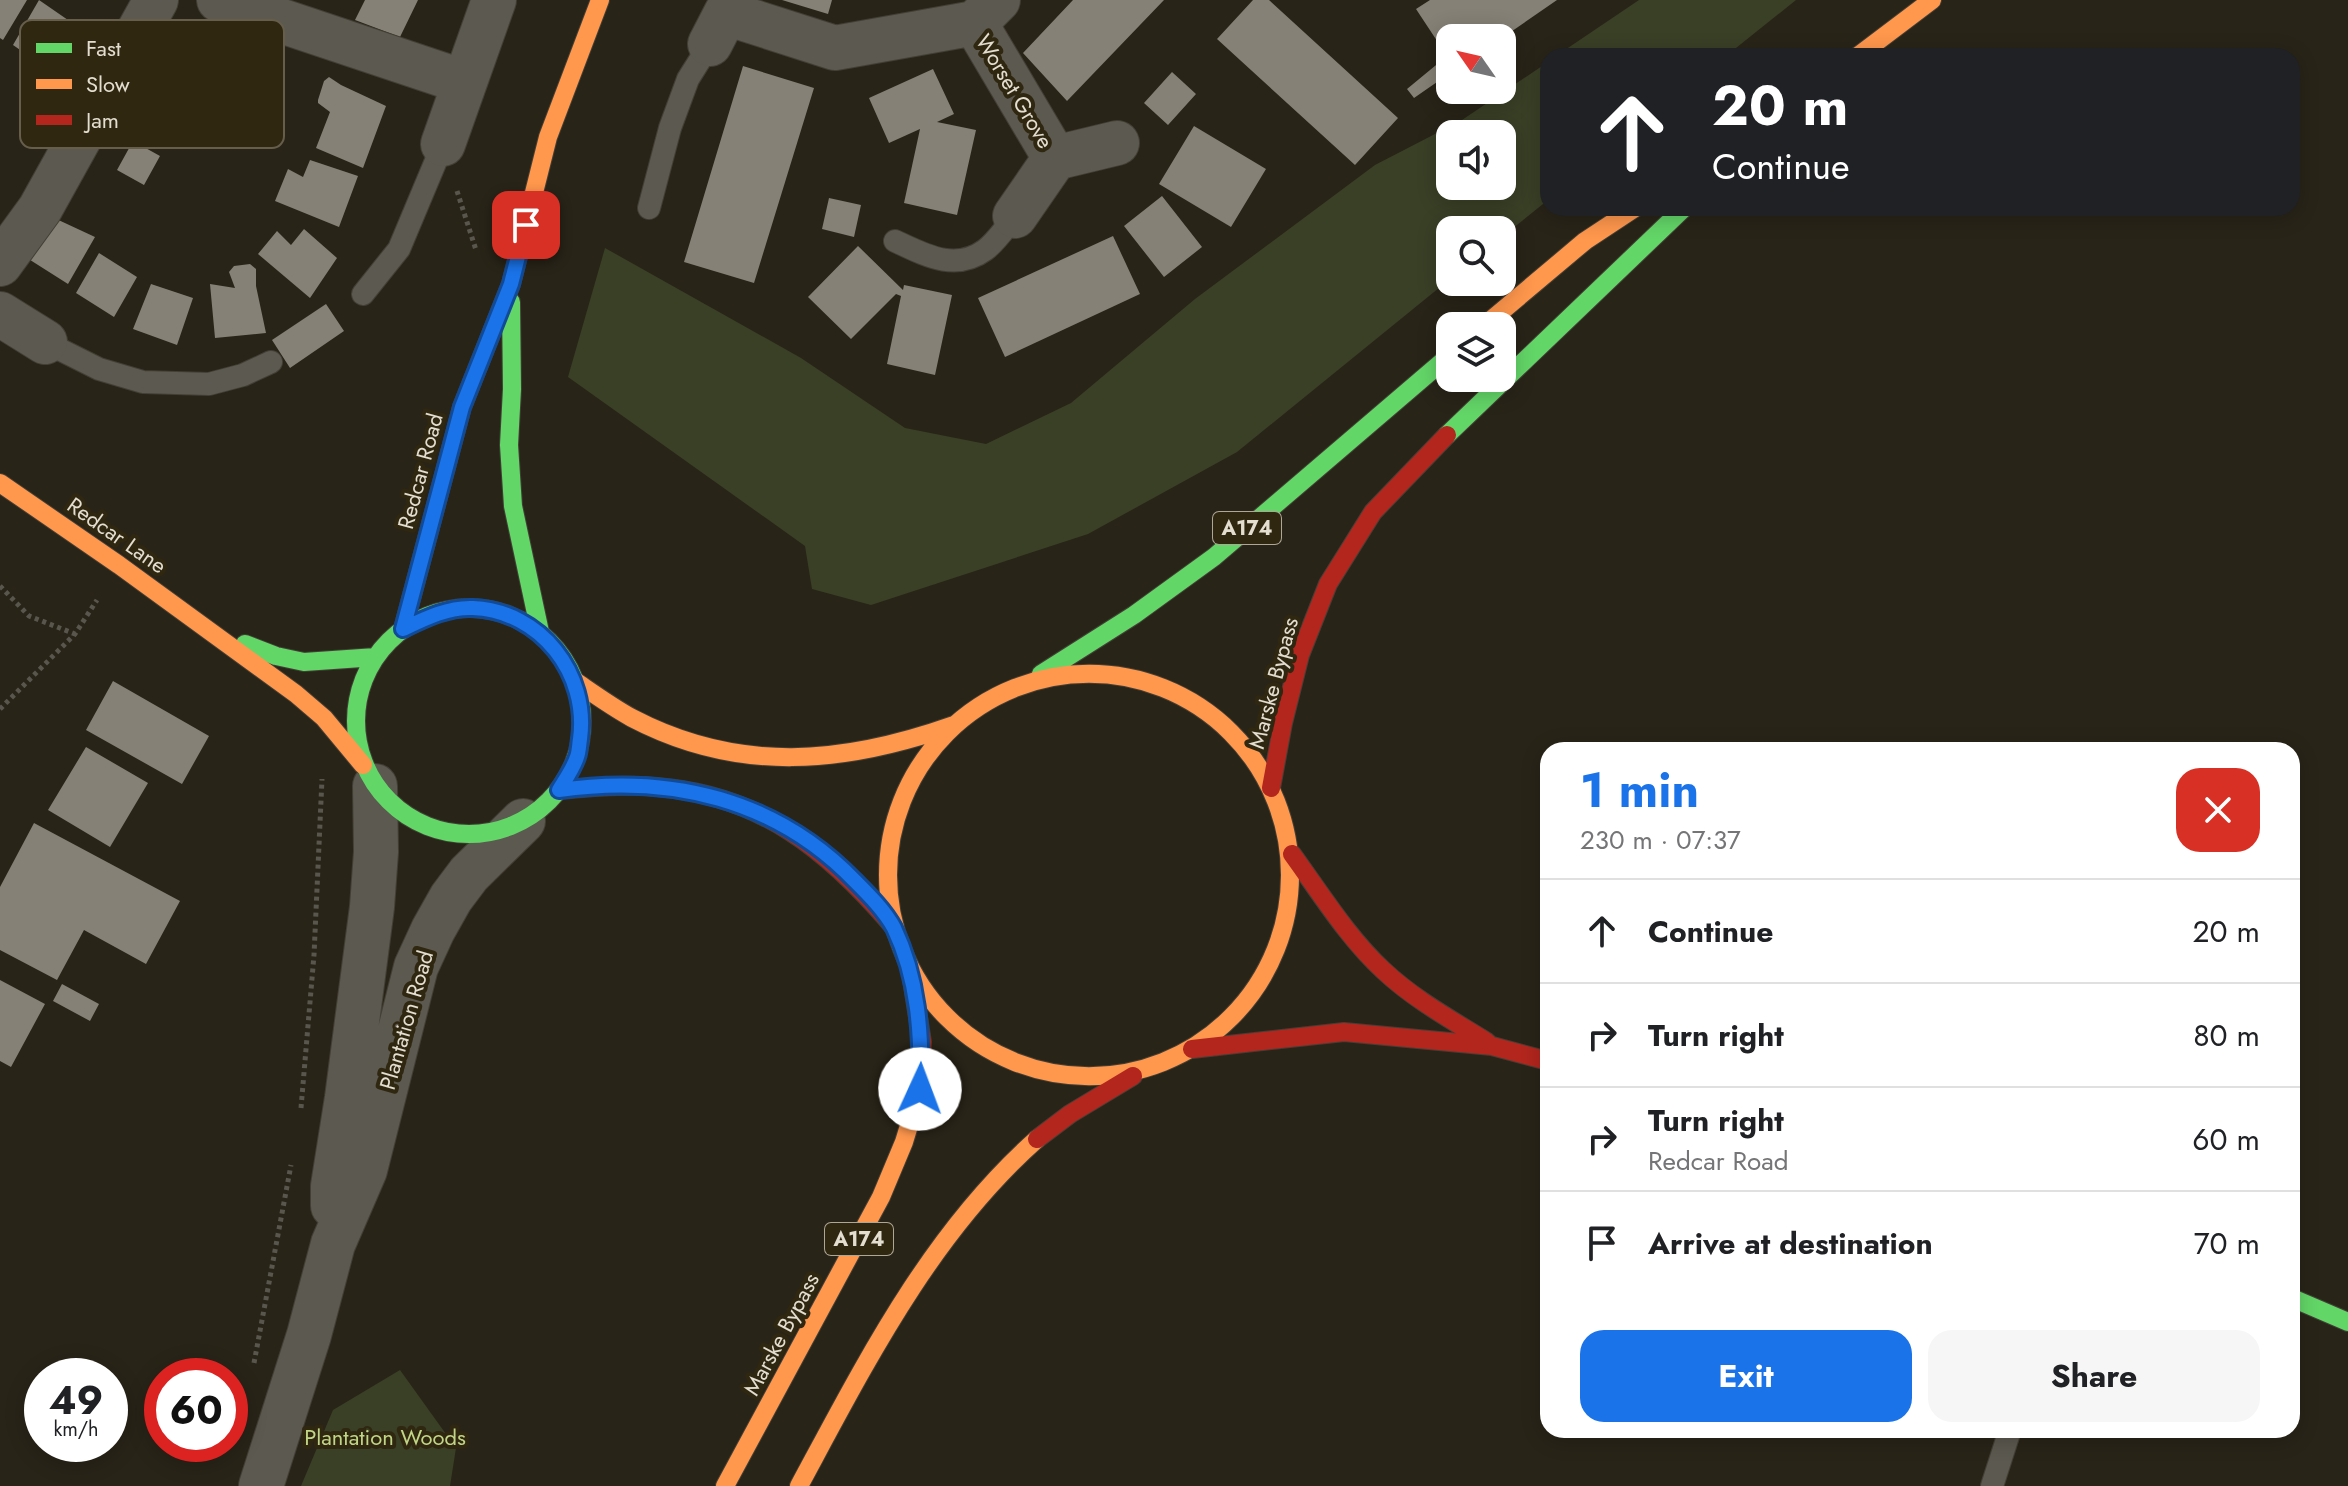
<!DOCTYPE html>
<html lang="en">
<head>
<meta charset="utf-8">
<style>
  body { margin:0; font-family:Jost,sans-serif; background:#f6f6f6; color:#202124; height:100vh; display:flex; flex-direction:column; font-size:30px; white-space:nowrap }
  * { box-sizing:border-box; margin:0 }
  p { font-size:26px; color:#757577 }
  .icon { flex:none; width:44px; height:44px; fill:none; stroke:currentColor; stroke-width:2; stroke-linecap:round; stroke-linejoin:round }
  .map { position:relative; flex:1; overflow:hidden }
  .side { position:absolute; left:1540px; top:742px; width:760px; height:696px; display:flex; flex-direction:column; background:#fff; border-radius:24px; box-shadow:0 4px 20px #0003 }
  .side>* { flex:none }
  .hud { position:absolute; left:1540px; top:48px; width:760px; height:168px; border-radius:24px; box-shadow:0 4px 20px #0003; background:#202124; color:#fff; overflow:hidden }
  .needle { width:52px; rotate:304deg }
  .buttons { position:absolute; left:1436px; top:24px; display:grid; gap:16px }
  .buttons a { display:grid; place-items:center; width:80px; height:80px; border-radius:16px; background:#fff; box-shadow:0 4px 20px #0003; font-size:40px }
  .speed { position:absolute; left:24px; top:1358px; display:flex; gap:16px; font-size:40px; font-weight:700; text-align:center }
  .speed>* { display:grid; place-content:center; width:104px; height:104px; border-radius:50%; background:#fff; box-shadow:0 4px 20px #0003; line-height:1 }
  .speed small { font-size:20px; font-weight:400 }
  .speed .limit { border:12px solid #d22; background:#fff; color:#111 }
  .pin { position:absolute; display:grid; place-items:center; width:68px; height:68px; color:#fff; margin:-34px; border-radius:16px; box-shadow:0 4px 12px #0006 }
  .me { position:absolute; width:88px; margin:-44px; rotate:2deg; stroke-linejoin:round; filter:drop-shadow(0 0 6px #0008) }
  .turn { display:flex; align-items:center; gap:28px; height:168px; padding:0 40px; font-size:36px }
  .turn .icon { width:104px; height:104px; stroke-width:2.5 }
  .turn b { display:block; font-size:56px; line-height:68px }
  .round { display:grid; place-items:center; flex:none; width:84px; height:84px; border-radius:24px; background:#f6f6f6 }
  .overview { display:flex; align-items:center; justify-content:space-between; height:136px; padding:0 40px }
  h1 { font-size:48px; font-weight:700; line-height:60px; color:#1a73e8 }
  .cta { display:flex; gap:16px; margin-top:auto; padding:16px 40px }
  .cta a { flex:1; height:92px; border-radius:24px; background:#1a73e8; color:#fff; font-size:32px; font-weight:700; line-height:92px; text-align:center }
  .cta a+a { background:#f6f6f6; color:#202124 }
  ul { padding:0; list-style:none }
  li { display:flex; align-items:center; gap:24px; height:104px; padding:0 40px; border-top:2px solid #e0e0e0 }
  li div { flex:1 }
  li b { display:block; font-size:30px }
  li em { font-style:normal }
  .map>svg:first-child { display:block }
  .green { fill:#3a4026; fill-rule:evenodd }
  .building { fill:#858176 }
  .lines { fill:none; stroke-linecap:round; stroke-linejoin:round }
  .lane-casing { stroke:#433f36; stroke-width:24 }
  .street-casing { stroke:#433f36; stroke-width:46 }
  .fast-casing { stroke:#433f36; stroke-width:20 }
  .slow-casing { stroke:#433f36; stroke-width:20 }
  .jam-casing { stroke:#433f36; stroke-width:20 }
  .path { stroke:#59564e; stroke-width:5; stroke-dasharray:4 4; stroke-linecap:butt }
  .lane { stroke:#5c5950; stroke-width:22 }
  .street { stroke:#5c5950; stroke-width:44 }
  .fast { stroke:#63d668; stroke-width:18 }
  .slow { stroke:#ff974d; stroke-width:18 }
  .jam { stroke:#b3261e; stroke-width:18 }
  .route-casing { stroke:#114b97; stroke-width:20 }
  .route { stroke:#1a73e8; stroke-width:14 }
  .labels { text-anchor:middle; stroke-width:8; stroke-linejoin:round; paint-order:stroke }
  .shield { fill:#302711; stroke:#aea797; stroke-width:2 }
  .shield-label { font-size:20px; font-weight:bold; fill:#e4ded1 }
  .street-label { font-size:22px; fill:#e4ded1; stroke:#302711 }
  .park-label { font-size:22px; fill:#c0d585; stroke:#302711 }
  .key { fill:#302711; stroke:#665e4b; stroke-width:2 }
  .key-label { font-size:22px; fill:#e4ded1 }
</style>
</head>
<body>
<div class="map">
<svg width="2348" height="1486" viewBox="0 0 2348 1486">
  <rect width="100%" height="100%" fill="#292418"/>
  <!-- green -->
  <path class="green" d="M1639 0H1796L1726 56H1556Z
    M1548 62V200L1502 237V230H1450V279L1237 452 1088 534 871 605 812 589 805 546 568 377 605 248 801 358 905 428 986 444 1071 403 1195 299 1375 165 1462 120ZM1450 134H1502V186H1450Z
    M400 1370 456 1448 450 1486H301L333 1410Z"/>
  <!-- building -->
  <path class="building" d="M0 0H27L3 40 0 38Z
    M39 0 81 29 48 84 34 87 31 74 39 63 13 45Z
    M365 0H418L400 37 355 20Z
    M782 0H832L828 14Z
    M1073 0H1164L1067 101 1023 53Z
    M1253 0H1269L1398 118 1355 165 1217 39Z
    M1430 0H1557L1502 38H1450V73L1414 98 1407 89 1447 56 1416 9Z
    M743 66 814 88 754 283 684 262Z
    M933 69 954 114 937 122 976 130 957 215 904 203 920 129 889 143 869 98Z
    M1172 72 1196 94 1168 125 1144 103Z
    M329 77 341 85 386 106 363 168 316 148 330 112 318 103V100L324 81Z
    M1194 126 1266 169 1231 227 1159 184Z
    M133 141 160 156 144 185 117 170Z
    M310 160 358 176 339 227 275 201 288 169 303 177Z
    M1162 196 1202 247 1164 277 1124 226Z
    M829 198 861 205 854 237 822 229Z
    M52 217 95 237 68 284 27 258Z
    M304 229 337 258 310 298 258 254 277 231 291 245Z
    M1113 236 1140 294 1005 357 978 298Z
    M858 246 903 290 904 285 952 295 935 375 887 364 901 296 896 294 851 339 808 297Z
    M99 253 137 277 114 317 76 293Z
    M250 264 256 269V286L266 333 215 338 210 284 235 288 229 272 234 266Z
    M151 284 193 298 177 345 133 329Z
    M326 304 344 331 290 368 272 340Z
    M113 681 209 736 182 784 86 730Z
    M86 747 148 783 110 847 48 810Z
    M34 823 180 901 146 964 84 930 57 980 0 950V887Z
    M0 980 45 1004 11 1067 0 1061Z
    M62 984 99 1004 90 1021 53 1001Z"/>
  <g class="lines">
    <!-- lane casing -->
    <g class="lane-casing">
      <path id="lane" d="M649 208 670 128 688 79 710 44
        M895 241C925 255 955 272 985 250 996 242 1006 227 1015 216
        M363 294 399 249 443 144
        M45 342 99 369 143 382 209 384 243 375 271 362
        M1992 1486 2010 1430"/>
    </g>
    <!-- street casing -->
    <g class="street-casing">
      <path id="street" d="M219 0 464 82
        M975 23 1055 158
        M710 44 726 13 835 48 975 23 998 0
        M443 144 494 0
        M1015 216 1055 158 1117 143
        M0 264 40 209 156 0
        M0 314 45 342
        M333 1206V1186L347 1098 372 907 376 852 375 786
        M261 1486 309 1335 333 1244 365 1170 416 967 433 930 451 898 469 874 523 821"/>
    </g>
    <!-- fast casing -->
    <g class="fast-casing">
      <path id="fast" d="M511 302 512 389 509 445 513 506 540 632
        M1447 435 1684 208
        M356 721a113 113 0 1 1 226 0a113 113 0 1 1-226 0Z
        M245 644 276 656 304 662 376 657
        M1041 674 1134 615 1214 557 1450 355
        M2292 1298 2348 1322"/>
    </g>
    <!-- slow casing -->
    <g class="slow-casing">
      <path id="slow" d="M1858 56 1932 0
        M1484 326 1585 241 1635 208
        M0 483 119 565 296 694 324 718 363 765
        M403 629 462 407 511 284 548 137 600 0
        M888 875a201 201 0 1 1 402 0a201 201 0 1 1-402 0Z
        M575 681C594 694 612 707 632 718 739 774 844 764 954 725
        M725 1486 881 1197 904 1142 918 1096
        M799 1486C866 1362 930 1234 1037 1139"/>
    </g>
    <!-- jam casing -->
    <g class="jam-casing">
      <path id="jam" d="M1271 788 1283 723 1300 655 1328 584 1373 512 1447 435
        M559 790C592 787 624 784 657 787 761 795 828 850 893 926
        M1292 854C1321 894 1348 938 1384 971 1415 1000 1452 1020 1487 1042
        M912 980 922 1042 920 1089 918 1096
        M1192 1049 1344 1032 1492 1046 1548 1061
        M1037 1139 1070 1114 1133 1076"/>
    </g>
    <!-- path -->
    <path class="path" d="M457 191 476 250
      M0 586 29 616 75 634
      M0 709 75 634 97 600
      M301 1108 314 955 322 779
      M254 1363 291 1165"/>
    <!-- lane -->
    <use href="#lane" class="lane"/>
    <!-- street -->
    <use href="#street" class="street"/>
    <!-- fast -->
    <use href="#fast" class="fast"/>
    <!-- slow -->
    <use href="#slow" class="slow"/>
    <!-- jam -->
    <use href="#jam" class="jam"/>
  </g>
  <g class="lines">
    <!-- route casing -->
    <g class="route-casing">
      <path id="route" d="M526 225 511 284 462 407 403 629C426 618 448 607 473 608 541 611 589 674 580 739 579 745 579 752 577 757 573 769 565 780 559 790 670 774 776 799 855 881 869 895 885 911 894 928 918 978 922 1034 920 1089"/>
    </g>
    <!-- route -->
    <use href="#route" class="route"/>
  </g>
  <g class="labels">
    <!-- shield labels -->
    <g class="shield">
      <rect x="1213" y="512" width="68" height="32" rx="6"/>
      <rect x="825" y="1223" width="68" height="32" rx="6"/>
    </g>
    <g class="shield-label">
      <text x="1247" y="535">A174</text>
      <text x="859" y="1246">A174</text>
    </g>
    <!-- street labels -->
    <g class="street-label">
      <text transform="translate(1015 91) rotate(59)" y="8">Worset Grove</text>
      <text transform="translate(420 471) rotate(-75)" y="8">Redcar Road</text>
      <text transform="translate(117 535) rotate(35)" y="8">Redcar Lane</text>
      <text transform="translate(1273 683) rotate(-75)" y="8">Marske Bypass</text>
      <text transform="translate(406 1020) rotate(-74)" y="8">Plantation Road</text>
      <text transform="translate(781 1334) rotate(-62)" y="8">Marske Bypass</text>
    </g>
    <!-- park labels -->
    <g class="park-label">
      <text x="385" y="1445">Plantation Woods</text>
    </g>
  </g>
  <!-- legend -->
  <rect x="20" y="20" width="264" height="128" rx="12" class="key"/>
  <rect x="36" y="43" width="36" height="10" fill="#63d668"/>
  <rect x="36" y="79" width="36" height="10" fill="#ff974d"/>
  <rect x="36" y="115" width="36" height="10" fill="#b3261e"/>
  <g class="key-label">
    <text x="86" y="56">Fast</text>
    <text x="86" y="92">Slow</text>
    <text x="86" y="128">Jam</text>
  </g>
</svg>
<div class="buttons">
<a><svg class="needle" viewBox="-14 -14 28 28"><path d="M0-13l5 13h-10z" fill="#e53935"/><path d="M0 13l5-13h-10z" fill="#757577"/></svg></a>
<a><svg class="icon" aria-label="sound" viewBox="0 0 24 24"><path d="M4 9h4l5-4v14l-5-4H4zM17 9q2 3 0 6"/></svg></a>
<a><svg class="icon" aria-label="search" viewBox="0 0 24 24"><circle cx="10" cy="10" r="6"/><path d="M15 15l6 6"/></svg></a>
<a><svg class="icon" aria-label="layers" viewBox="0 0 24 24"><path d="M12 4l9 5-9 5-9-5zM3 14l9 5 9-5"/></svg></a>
</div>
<div class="speed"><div>49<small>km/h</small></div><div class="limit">60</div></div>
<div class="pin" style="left:526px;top:225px;background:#d93025"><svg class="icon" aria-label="arrive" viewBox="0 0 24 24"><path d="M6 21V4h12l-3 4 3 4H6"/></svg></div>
<svg class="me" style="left:920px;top:1089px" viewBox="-20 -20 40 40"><circle r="19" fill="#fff"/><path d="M0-13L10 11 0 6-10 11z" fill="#1a73e8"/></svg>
<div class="hud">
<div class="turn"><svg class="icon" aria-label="ahead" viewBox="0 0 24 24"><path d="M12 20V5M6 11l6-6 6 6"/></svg><div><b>20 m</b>Continue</div></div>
</div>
<section class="side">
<div class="overview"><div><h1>1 min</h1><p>230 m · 07:37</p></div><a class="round" style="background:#d93025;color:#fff"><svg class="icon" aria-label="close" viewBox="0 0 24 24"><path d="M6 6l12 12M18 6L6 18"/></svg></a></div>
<ul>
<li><svg class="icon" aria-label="ahead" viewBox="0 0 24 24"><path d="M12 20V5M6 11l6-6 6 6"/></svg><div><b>Continue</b></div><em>20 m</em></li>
<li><svg class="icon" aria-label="right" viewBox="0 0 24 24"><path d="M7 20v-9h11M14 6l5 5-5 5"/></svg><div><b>Turn right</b></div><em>80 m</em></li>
<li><svg class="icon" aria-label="right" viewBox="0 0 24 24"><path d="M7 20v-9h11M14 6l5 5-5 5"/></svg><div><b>Turn right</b><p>Redcar Road</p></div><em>60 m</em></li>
<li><svg class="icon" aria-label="arrive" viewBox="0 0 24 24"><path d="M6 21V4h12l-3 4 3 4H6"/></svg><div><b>Arrive at destination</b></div><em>70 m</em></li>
</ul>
<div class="cta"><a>Exit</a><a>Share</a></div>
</section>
</div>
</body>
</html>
